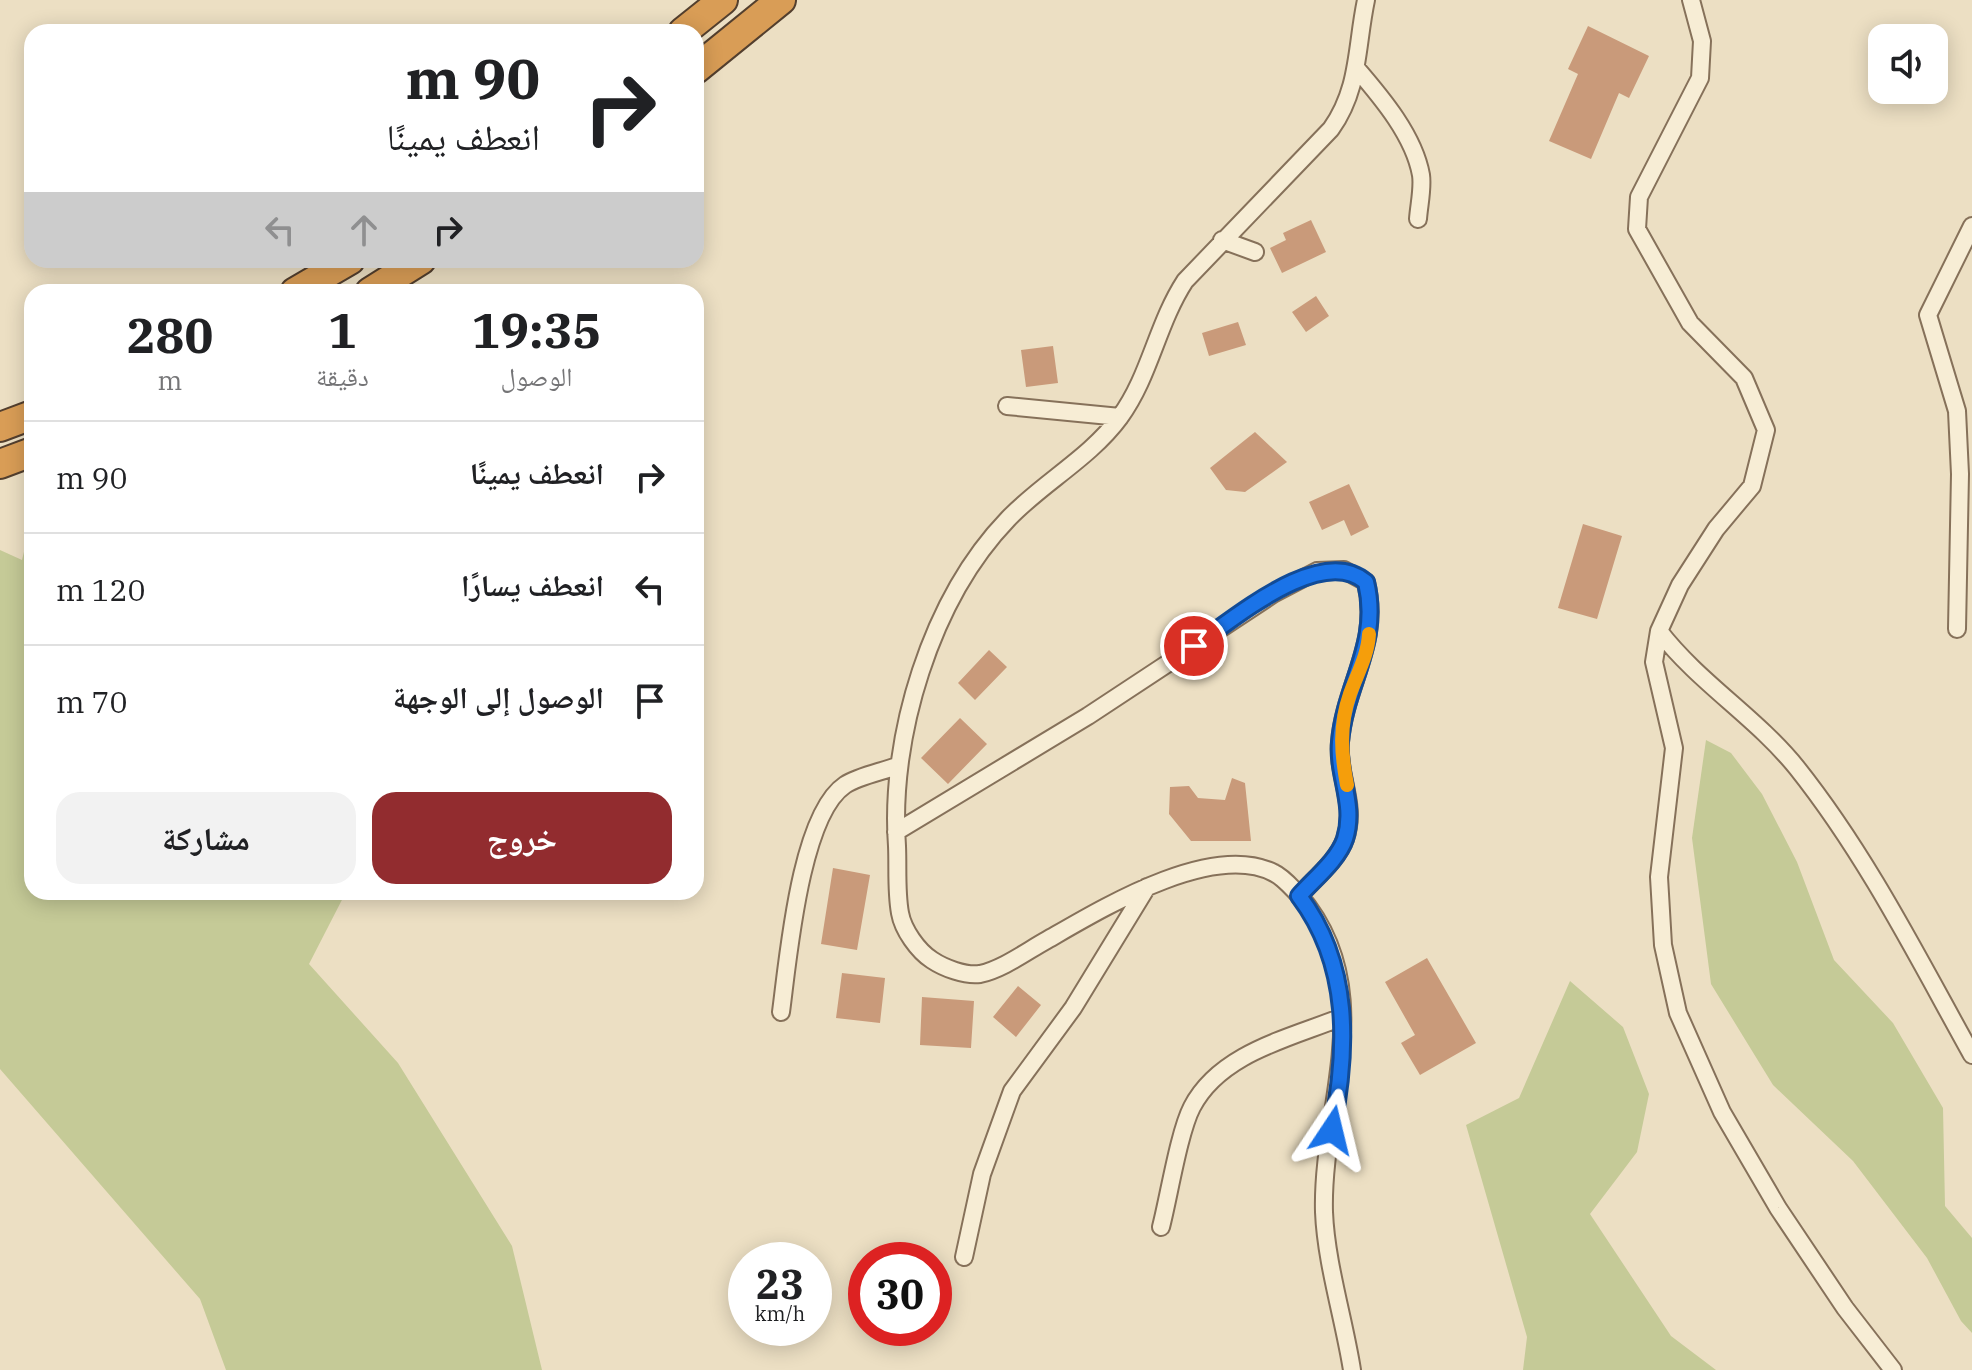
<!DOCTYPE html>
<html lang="ar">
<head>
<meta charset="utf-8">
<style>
  body { margin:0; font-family:"IBM Plex Serif","Noto Naskh Arabic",serif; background:#f2f2f2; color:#202124; direction:rtl; height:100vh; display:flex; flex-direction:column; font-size:30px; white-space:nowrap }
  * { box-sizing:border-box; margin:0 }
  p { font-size:26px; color:#757577 }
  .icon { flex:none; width:44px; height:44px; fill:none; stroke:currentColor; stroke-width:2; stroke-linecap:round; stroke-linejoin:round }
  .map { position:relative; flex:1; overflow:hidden; direction:ltr }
  .sheet { position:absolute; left:24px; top:284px; width:680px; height:616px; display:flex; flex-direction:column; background:#fff; border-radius:24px; box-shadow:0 4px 20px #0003; direction:rtl }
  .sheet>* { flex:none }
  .guide { position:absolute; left:24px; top:24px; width:680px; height:244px; border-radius:24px; box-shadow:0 4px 20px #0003; direction:rtl; background:#fff; color:#202124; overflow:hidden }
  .fabs { position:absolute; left:1868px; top:24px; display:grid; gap:16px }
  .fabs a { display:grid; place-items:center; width:80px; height:80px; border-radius:16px; background:#fff; box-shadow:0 4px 20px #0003; font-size:40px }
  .speed { position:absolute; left:728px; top:1242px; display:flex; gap:16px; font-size:40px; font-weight:700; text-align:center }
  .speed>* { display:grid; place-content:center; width:104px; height:104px; border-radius:50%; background:#fff; box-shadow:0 4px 20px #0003; line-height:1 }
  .speed small { font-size:20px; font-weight:400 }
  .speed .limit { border:12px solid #d22; background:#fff; color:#111 }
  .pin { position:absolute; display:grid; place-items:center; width:68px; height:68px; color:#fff; margin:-34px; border:4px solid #fff; border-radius:50%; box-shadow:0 2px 8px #0007 }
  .me { position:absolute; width:88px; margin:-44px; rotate:10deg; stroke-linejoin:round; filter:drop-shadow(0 0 6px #0008) }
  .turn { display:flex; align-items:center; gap:28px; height:168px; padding:0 32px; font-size:36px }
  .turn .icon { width:104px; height:104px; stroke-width:2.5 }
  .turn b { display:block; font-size:56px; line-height:68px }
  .lanes { display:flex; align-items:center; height:76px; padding:0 32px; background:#0003; justify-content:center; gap:40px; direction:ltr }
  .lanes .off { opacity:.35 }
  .eta { display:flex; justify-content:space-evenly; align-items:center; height:136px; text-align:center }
  .eta b { font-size:48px; font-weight:700; line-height:56px }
  .cta { display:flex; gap:16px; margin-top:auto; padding:16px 32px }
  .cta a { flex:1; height:92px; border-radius:24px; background:#922c2f; color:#fff; font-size:32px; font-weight:700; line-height:92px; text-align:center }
  .cta a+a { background:#f2f2f2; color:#202124 }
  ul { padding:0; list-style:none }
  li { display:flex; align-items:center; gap:24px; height:112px; padding:0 32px; border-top:2px solid #e0e0e0 }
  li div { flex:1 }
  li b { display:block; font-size:30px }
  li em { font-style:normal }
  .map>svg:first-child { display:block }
  .green { fill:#c5ca97 }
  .building { fill:#c99a7a }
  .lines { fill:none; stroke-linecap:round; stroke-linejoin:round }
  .street-casing { stroke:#86715a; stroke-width:20 }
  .highway-casing { stroke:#533f2e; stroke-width:32 }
  .street { stroke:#f7edd5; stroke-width:16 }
  .highway { stroke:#d99d56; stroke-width:28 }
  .route-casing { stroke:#114b97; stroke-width:20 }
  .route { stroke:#1a73e8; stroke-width:14 }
  .slow { stroke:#f59e0b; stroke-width:14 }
</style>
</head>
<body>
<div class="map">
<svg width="1972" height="1370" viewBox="0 0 1972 1370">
  <rect width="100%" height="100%" fill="#ecdfc3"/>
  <!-- green -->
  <path class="green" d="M32 519V892H346L309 964 398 1063 512 1246 542 1370H226L200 1299 0 1069V550L22 560Z
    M1706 740 1731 753 1762 794 1797 862 1834 960 1893 1023 1943 1108 1945 1206 1972 1238V1333L1961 1321 1927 1258 1853 1161 1773 1085 1711 984 1692 838Z
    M1570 981 1623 1027 1649 1094 1637 1152 1590 1214 1671 1336 1716 1370H1523L1527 1337 1466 1125 1519 1098Z"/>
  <!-- building -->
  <path class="building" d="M1588 26 1649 56 1629 98 1619 93 1591 159 1549 141 1578 74 1568 69Z
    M1311 220 1326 252 1282 273 1270 248 1286 240 1283 233Z
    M1316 296 1329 316 1306 332 1292 312Z
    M1238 322 1246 345 1209 356 1202 333Z
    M1053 346 1058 383 1026 387 1021 350Z
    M1255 432 1287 462 1245 492 1226 490 1210 468Z
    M1349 484 1369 527 1351 536 1344 520 1322 530 1309 502Z
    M1583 524 1622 536 1597 619 1558 608Z
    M989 650 1007 667 975 700 958 683Z
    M960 718 987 744 948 784 921 758Z
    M1232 778 1245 783 1251 841H1191L1169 814 1170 787 1189 786 1198 798 1225 800Z
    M833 868 870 875 857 950 821 944Z
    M1427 958 1476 1043 1420 1075 1401 1043 1415 1035 1385 982Z
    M842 973 885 978 880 1023 836 1018Z
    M1018 986 1041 1005 1016 1037 993 1017Z
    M922 997 974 1001 971 1048 920 1045Z"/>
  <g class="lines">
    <!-- street casing -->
    <g class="street-casing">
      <path id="street" d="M1691 0 1702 41 1700 78 1639 197 1637 229 1690 323 1744 378 1766 430 1752 486 1716 529 1680 585 1659 631 1654 662 1674 748 1659 877 1663 945 1678 1013 1722 1112 1778 1208 1845 1308 1893 1370
        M1357 69C1382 98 1414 136 1421 175 1423 188 1419 205 1418 219
        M1222 240 1255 252
        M1007 406 1120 417
        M1957 629 1960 474 1957 411 1928 315 1972 226
        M1659 631C1699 683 1756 717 1797 768 1867 856 1918 958 1972 1055
        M896 832 1088 716 1273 594 1317 571 1344 570 1366 582C1381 645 1345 683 1340 742 1337 776 1357 804 1345 839 1338 860 1314 879 1299 896
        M781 1012C788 960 800 815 845 785 859 776 881 772 897 766
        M1161 1227C1169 1196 1179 1132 1192 1107 1220 1053 1290 1038 1342 1017
        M964 1257 982 1174 1012 1091 1073 1008 1147 887
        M1352 1370C1344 1319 1326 1263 1324 1212 1321 1105 1381 991 1299 895 1292 888 1283 877 1274 873 1212 841 1101 909 1047 940 1027 951 1003 969 980 974 965 976 944 968 932 960 918 951 903 930 900 913 896 891 898 868 897 846 889 737 931 599 1008 519 1042 483 1090 458 1120 417 1150 376 1157 324 1185 281L1331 129C1360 88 1356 47 1366 0"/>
    </g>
    <!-- highway casing -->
    <g class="highway-casing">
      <path id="highway" d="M683 32 723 0
        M696 69 781 0
        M295 292 350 260
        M370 292 421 260
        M0 427 32 415
        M0 464 32 452"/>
    </g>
    <!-- street -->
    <use href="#street" class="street"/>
    <!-- highway -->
    <use href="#highway" class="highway"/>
  </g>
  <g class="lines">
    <!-- route casing -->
    <g class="route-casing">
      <path id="route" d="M1194 646C1233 620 1321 543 1366 582 1381 643 1345 684 1340 742 1337 776 1356 804 1345 839 1338 860 1314 879 1299 896 1351 965 1348 1049 1332 1130"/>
    </g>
    <!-- route -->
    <use href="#route" class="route"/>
    <!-- slow -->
    <path class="slow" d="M1347 785C1341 753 1339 726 1350 694 1357 674 1368 655 1369 634"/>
  </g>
</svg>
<div class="fabs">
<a><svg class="icon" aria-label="sound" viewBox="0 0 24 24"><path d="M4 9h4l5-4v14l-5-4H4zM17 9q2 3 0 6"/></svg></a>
</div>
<div class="speed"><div>23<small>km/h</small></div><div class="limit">30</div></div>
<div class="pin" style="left:1194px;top:646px;background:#d93025"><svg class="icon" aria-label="arrive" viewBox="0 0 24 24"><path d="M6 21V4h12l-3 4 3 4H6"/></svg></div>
<svg class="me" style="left:1332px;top:1130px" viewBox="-20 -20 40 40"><path d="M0-17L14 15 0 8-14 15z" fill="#1a73e8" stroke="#fff" stroke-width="4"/></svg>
<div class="guide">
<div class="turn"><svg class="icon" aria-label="right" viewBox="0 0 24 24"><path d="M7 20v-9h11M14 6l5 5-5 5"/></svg><div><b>90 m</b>انعطف يمينًا</div></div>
<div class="lanes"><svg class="icon off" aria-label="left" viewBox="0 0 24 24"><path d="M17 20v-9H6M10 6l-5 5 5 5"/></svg><svg class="icon off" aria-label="ahead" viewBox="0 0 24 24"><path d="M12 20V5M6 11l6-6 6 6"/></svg><svg class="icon" aria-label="right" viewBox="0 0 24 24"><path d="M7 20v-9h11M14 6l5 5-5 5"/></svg></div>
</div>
<section class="sheet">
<div class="eta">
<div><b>19:35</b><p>الوصول</p></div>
<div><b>1</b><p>دقيقة</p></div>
<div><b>280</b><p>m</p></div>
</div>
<ul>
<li><svg class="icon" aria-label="right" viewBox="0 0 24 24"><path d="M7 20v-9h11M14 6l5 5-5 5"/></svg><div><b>انعطف يمينًا</b></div><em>90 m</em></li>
<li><svg class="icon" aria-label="left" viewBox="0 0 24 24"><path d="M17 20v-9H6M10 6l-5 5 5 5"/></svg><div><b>انعطف يسارًا</b></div><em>120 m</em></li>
<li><svg class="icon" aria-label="arrive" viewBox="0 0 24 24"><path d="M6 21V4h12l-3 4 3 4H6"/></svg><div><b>الوصول إلى الوجهة</b></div><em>70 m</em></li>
</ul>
<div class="cta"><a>خروج</a><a>مشاركة</a></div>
</section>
</div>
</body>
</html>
